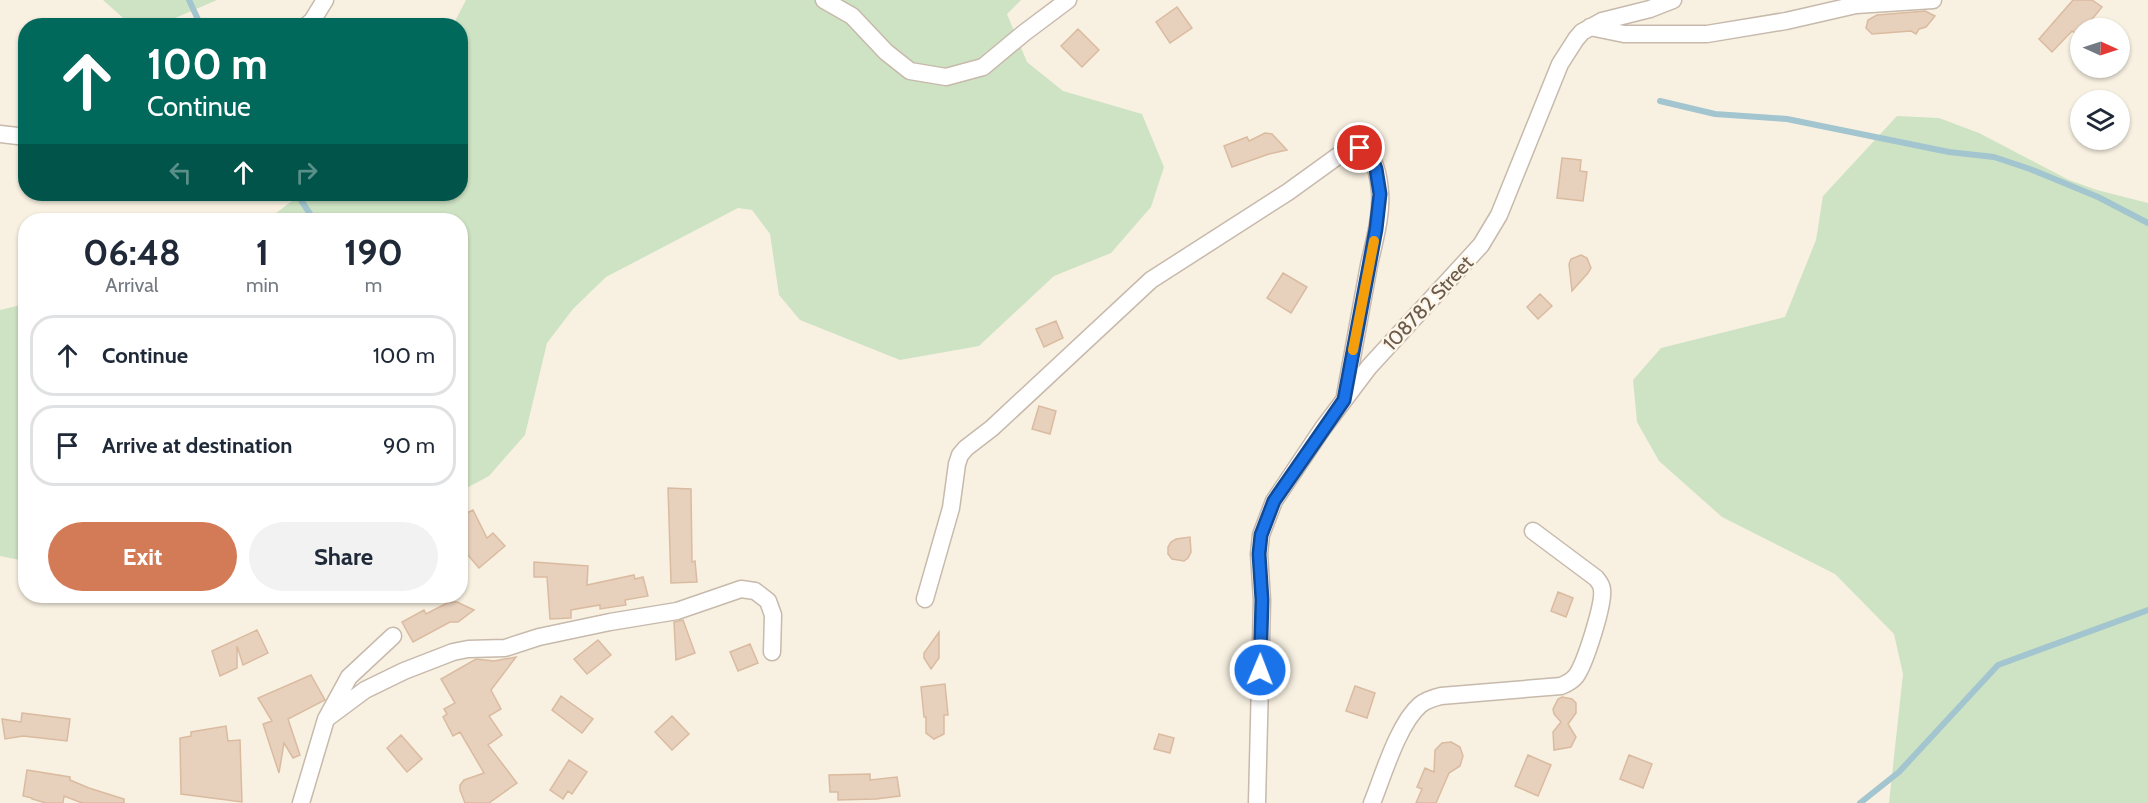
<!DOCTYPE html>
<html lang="en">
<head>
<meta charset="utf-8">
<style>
  body { margin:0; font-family:Cabin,sans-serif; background:#f2f2f3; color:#1f2937; height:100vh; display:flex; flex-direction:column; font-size:22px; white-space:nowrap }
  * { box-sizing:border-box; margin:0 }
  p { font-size:20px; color:#747a83 }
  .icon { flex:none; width:33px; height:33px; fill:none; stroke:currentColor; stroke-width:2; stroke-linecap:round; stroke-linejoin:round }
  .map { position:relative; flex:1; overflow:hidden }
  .details { position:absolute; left:18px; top:213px; width:450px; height:390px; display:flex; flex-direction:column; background:#fff; border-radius:24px; box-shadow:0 2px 4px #0004 }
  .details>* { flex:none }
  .banner { position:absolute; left:18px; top:18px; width:450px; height:183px; border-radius:24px; box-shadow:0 2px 4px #0004; background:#00695c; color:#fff; overflow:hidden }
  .needle { width:39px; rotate:93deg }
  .controls { position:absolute; left:2070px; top:18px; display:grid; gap:12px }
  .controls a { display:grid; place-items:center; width:60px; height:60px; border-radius:50%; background:#fff; box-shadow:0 2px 4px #0004; font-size:30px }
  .pin { position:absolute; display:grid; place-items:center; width:51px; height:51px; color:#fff; margin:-26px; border:3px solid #fff; border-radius:50%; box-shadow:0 2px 6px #0007 }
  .me { position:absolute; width:66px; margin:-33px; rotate:1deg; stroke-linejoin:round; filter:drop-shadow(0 0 4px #0008) }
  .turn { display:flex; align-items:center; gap:21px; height:126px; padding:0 30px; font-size:27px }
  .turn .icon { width:78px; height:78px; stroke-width:2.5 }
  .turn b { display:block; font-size:42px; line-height:51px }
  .lanes { display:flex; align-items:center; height:57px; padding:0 30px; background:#0003; justify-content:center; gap:30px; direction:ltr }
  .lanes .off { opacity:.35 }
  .eta { display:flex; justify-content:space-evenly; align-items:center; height:102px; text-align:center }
  .eta b { font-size:36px; font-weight:700; line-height:42px }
  .cta { display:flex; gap:12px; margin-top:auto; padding:12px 30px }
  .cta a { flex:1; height:69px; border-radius:36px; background:#d37b57; color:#fff; font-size:24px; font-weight:700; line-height:69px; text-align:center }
  .cta a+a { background:#f2f2f3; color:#1f2937 }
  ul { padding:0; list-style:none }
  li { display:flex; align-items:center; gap:18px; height:81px; margin:0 12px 9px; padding:0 18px; border:3px solid #e0e1e3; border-radius:24px }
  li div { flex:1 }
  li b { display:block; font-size:22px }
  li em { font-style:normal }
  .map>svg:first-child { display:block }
  .green { fill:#cee3c3 }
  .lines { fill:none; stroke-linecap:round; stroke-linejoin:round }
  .stream { stroke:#a2c5cf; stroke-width:6 }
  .building { fill:#e7d0bc; stroke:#dabba0; stroke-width:1.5 }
  .minor-casing { stroke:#c7b9ab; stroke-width:19 }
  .minor { stroke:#fff; stroke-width:16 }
  .route-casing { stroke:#114b97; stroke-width:15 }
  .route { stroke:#1a73e8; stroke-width:10 }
  .slow { stroke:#f59e0b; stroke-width:10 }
  .labels { text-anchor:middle; stroke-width:4.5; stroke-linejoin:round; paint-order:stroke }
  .street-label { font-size:20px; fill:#6c5a4c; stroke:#fcf5e8 }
</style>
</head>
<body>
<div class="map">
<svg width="2148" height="803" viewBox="0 0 2148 803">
  <rect width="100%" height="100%" fill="#f8f1e2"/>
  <!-- green -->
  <path class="green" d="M103 0H217L159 25 132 26Z
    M466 0H1021L1007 14 1027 62 1063 91 1142 114 1164 167 1151 207 1111 253 1054 276 979 346 900 360 800 320 779 295 770 234 752 210 738 208 606 277 573 309 547 343 525 435 489 476 461 491 460 220H267L301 194H460V26L453 25Z
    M1897 116 1939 118 1979 133 2069 180 2097 190 2148 203V803H1889L1903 674 1894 634 1835 574 1722 517 1659 461 1637 422 1633 380 1661 348 1785 317 1816 240 1823 196Z
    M25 304H26L25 561 0 556V310Z"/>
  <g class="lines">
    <!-- stream -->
    <path class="stream" d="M189 0 201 26
      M1660 101 1715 114 1787 119 1949 152 1994 157 2030 169 2098 197 2148 223
      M297 194 314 220
      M1860 803 1899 772 1998 665 2148 610"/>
  </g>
  <!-- building -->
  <path class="building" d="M2073 0H2092L2102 7 2085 28H2080L2079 36 2072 31 2052 52 2039 39Z
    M1177 7 1192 28 1170 43 1156 22Z
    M1925 11 1935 16 1926 27 1919 29 1916 34 1911 31 1872 34 1866 28 1868 20 1877 15Z
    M1078 29 1099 50 1082 67 1061 46Z
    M1265 133 1272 134 1287 150 1269 154 1232 167 1224 146 1247 137 1249 141Z
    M1562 158 1581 160 1580 171 1587 172 1583 201 1557 198Z
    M1581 255 1587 258 1591 268 1588 273 1572 291 1569 264 1571 259Z
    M1283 273 1307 287 1291 313 1267 298Z
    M1540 294 1552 306 1538 319 1527 307Z
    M1056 321 1063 338 1044 347 1036 329Z
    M1039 406 1056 411 1050 434 1032 429Z
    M668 488 691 489 692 562 695 561 697 582 671 583Z
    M473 510 487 538 493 533 505 546 479 568 460 546V516Z
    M1190 537 1191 552 1188 558 1184 561 1172 559 1168 554V547L1171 542 1176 539Z
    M534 562 588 566 587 585 634 575 635 579 643 577 648 596 625 600 626 605 600 609V605L571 610V618L550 619 547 577H534Z
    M1558 592 1573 598 1566 617 1551 611Z
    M449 602H457L474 610 458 622H450L413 642 402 622 424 610 426 614Z
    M683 620 695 653 676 660 674 622Z
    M257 630 268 653 243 665 237 646V668L220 676 212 651Z
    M939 632V658L931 669 924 658V653Z
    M598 640 611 655 587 674 574 659Z
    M750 644 758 663 738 671 730 652Z
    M516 657 491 690 501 709 489 716 502 735 488 745 517 783 489 803H465L460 790V785L464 780 484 773 460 732 453 736 443 717 447 714 444 709 455 703 441 679 476 659 494 661Z
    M311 675 325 700 288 719 300 755 293 758 284 743 279 773 263 724 272 721 258 698Z
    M945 684 948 715H944V734L934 739 926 733V717H924L921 687Z
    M1355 686 1375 693 1367 718 1346 711Z
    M561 696 593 719 582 733 552 710Z
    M1562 697 1572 699 1576 703V713L1568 724 1576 737 1571 747 1554 750 1553 732 1561 722 1554 714 1553 709 1558 699Z
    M22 713 70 719 67 741 23 736 5 739 2 719 21 722Z
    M672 716 689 734 672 750 655 732Z
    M226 726 228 741 240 740 242 802 181 794 180 738 191 736V732Z
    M1159 734 1174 738 1170 753 1154 749Z
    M401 735 422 759 407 772 387 748Z
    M1451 742 1460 747 1463 756 1460 766 1449 773 1436 803H1416L1422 789 1417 787 1425 768 1434 772 1435 750 1442 743Z
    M1528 755 1551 765 1538 796 1515 786Z
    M1629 755 1652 764 1643 788 1620 779Z
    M569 760 587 772 572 794 568 791 563 799 550 790Z
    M27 770 70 777V780L89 788 124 799V803H82L64 796 63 803H46L32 799V798L23 796Z
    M870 774V780L897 777 900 796 876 799 838 800V792H830L829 775Z"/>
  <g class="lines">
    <!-- minor casing -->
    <g class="minor-casing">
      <path id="minor" d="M824 0 852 16 886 52 910 71 946 77 983 67 1024 33 1068 0
        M306 26 312 21 325 0
        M1590 27 1624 34H1707L1786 21 1856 5 1933 0
        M0 134 26 137
        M925 599 951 508 957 464 960 455 966 448 992 428 1151 280 1288 192 1342 153C1372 139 1378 169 1380 192 1382 215 1374 242 1369 265 1361 309 1353 352 1345 396
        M326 719 365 690 404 671 453 652 468 649 505 648 539 637 610 622 677 611 741 589 755 591 768 601 773 615 772 652
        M301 803 326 719 349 677 393 636
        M1257 803 1262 600 1259 554 1261 535 1274 501 1323 428 1369 367 1481 245 1499 215 1560 64 1576 39 1582 32 1602 21 1650 9 1673 0
        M1372 803C1383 776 1398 724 1420 705 1426 700 1433 698 1441 696L1561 686C1566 684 1572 681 1576 676 1585 664 1604 604 1602 590 1602 585 1599 582 1596 578L1533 531"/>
    </g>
    <!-- minor -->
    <use href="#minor" class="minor"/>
  </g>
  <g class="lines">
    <!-- route casing -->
    <g class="route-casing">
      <path id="route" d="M1260 670 1262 600 1259 554 1261 535 1274 501 1344 400 1376 229 1380 194 1376 169 1372 158 1360 148"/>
    </g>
    <!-- route -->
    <use href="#route" class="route"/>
    <!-- slow -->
    <path class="slow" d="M1353 350 1374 241"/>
  </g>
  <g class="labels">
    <!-- street labels -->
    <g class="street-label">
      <text transform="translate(1428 303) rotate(-47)" y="7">108782 Street</text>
    </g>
  </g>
</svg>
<div class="controls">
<a><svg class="needle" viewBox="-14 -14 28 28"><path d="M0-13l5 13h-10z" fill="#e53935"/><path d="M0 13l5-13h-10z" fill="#747a83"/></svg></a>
<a><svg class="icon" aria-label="layers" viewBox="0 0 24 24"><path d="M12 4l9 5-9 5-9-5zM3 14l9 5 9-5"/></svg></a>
</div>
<div class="pin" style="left:1360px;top:148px;background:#d93025"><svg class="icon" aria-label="arrive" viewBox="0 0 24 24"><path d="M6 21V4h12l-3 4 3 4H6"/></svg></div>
<svg class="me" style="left:1260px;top:670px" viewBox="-20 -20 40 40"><circle r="17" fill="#1a73e8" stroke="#fff" stroke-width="3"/><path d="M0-11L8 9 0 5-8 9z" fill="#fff"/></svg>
<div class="banner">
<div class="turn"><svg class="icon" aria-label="ahead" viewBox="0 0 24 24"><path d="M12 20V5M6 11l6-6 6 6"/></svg><div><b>100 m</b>Continue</div></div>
<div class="lanes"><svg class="icon off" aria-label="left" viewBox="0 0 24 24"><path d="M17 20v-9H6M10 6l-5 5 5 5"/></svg><svg class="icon" aria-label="ahead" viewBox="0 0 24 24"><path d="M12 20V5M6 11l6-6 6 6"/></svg><svg class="icon off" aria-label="right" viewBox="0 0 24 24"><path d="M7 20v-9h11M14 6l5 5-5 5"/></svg></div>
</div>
<section class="details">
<div class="eta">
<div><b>06:48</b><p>Arrival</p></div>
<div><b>1</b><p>min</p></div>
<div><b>190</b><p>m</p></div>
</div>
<ul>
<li><svg class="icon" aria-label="ahead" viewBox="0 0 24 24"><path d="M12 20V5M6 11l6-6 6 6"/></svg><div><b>Continue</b></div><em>100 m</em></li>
<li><svg class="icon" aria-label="arrive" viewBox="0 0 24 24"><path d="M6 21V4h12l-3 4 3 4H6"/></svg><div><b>Arrive at destination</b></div><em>90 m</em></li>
</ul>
<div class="cta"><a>Exit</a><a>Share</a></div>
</section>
</div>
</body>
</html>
